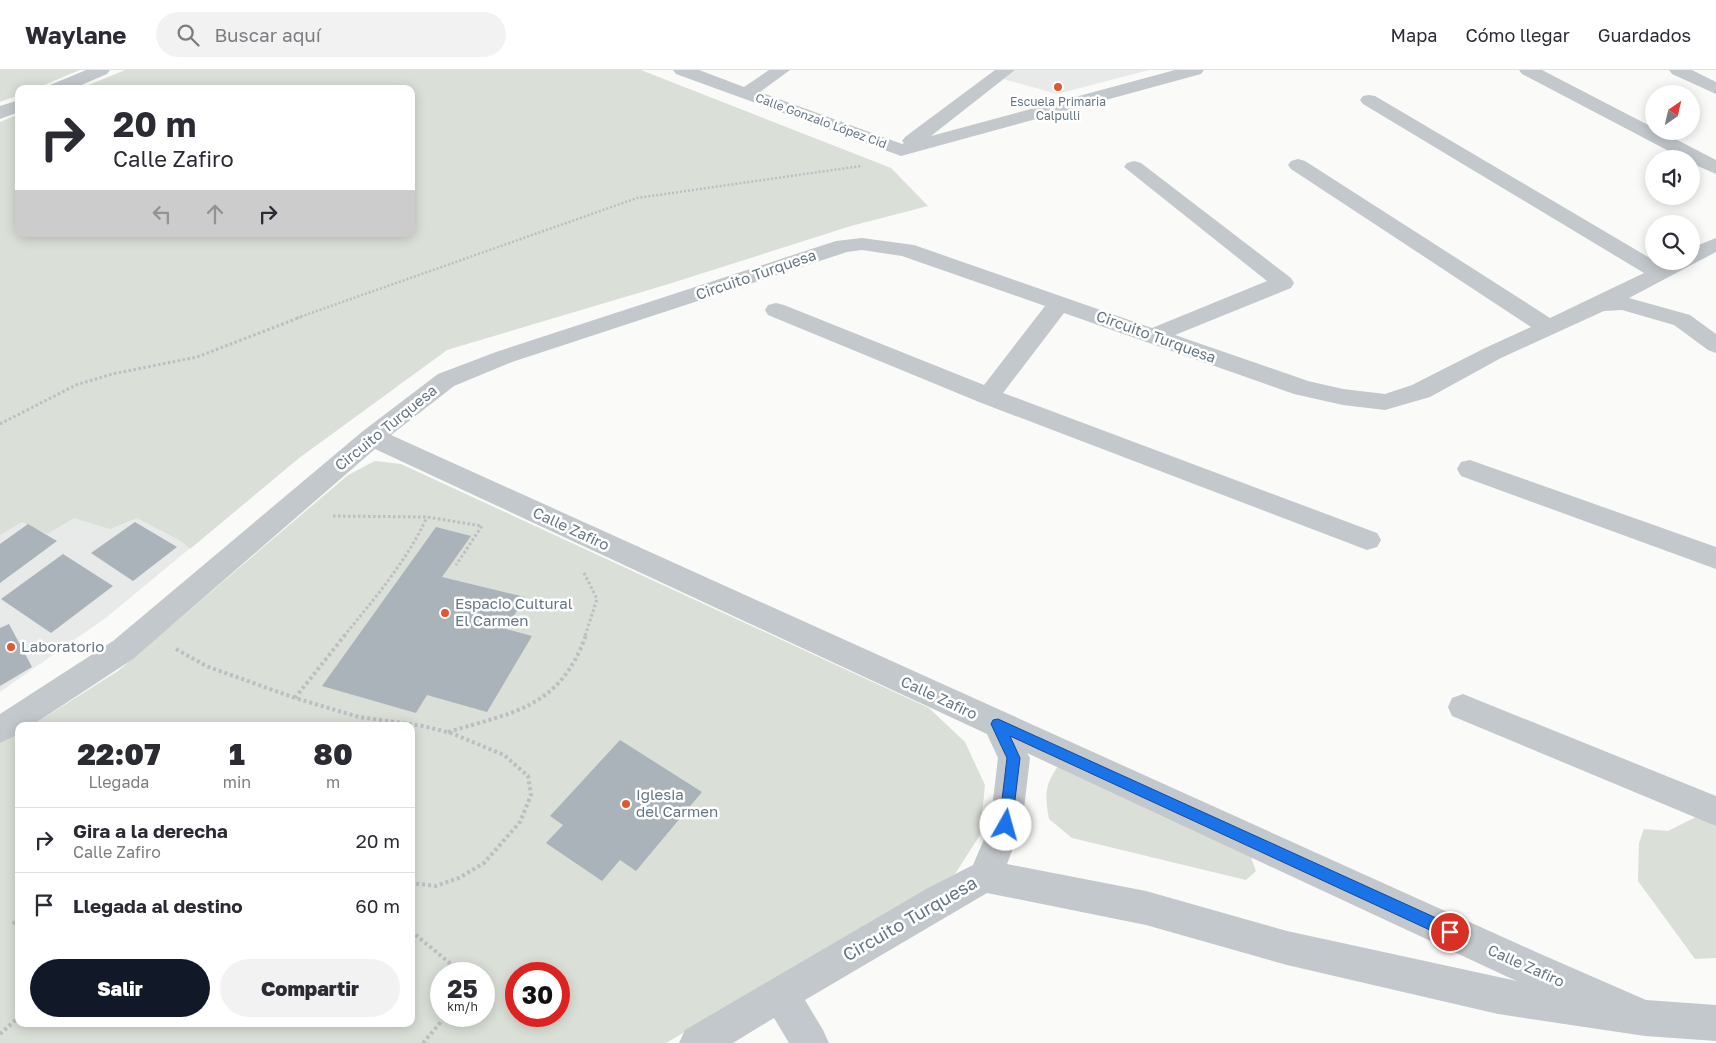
<!DOCTYPE html>
<html lang="es">
<head>
<meta charset="utf-8">
<style>
  body { margin:0; font-family:"Golos Text",sans-serif; background:#f2f2f3; color:#2b2b33; height:100vh; display:flex; flex-direction:column; font-size:19px; white-space:nowrap }
  * { box-sizing:border-box; margin:0 }
  p { font-size:16px; color:#7c7c81 }
  .icon { flex:none; width:28px; height:28px; fill:none; stroke:currentColor; stroke-width:2; stroke-linecap:round; stroke-linejoin:round }
  .map { position:relative; flex:1; overflow:hidden }
  .details { position:absolute; left:15px; top:652px; width:400px; height:305px; display:flex; flex-direction:column; background:#fff; border-radius:10px; box-shadow:0 2px 12px #0003 }
  .details>* { flex:none }
  .top-card { position:absolute; left:15px; top:15px; width:400px; height:152px; border-radius:10px; box-shadow:0 2px 12px #0003; background:#fff; color:#2b2b33; overflow:hidden }
  .needle { width:32px; rotate:34deg }
  .buttons { position:absolute; left:1645px; top:15px; display:grid; gap:10px }
  .buttons a { display:grid; place-items:center; width:55px; height:55px; border-radius:50%; background:#fff; box-shadow:0 2px 12px #0003; font-size:25px }
  .speed { position:absolute; left:430px; top:892px; display:flex; gap:10px; font-size:25px; font-weight:700; text-align:center }
  .speed>* { display:grid; place-content:center; width:65px; height:65px; border-radius:50%; background:#fff; box-shadow:0 2px 12px #0003; line-height:1 }
  .speed small { font-size:12px; font-weight:400 }
  .speed .limit { border:8px solid #d22; background:#fff; color:#111 }
  .pin { position:absolute; display:grid; place-items:center; width:42px; height:42px; color:#fff; margin:-21px; border:2px solid #fff; border-radius:50%; box-shadow:0 1px 5px #0007 }
  .me { position:absolute; width:55px; margin:-28px; rotate:7deg; stroke-linejoin:round; filter:drop-shadow(0 0 4px #0008) }
  .turn { display:flex; align-items:center; gap:18px; height:105px; padding:0 15px; font-size:22px }
  .turn .icon { width:65px; height:65px; stroke-width:2.5 }
  .turn b { display:block; font-size:35px; line-height:42px }
  .lanes { display:flex; align-items:center; height:48px; padding:0 15px; background:#0003; justify-content:center; gap:25px; direction:ltr }
  .lanes .off { opacity:.35 }
  .eta { display:flex; justify-content:space-evenly; align-items:center; height:85px; text-align:center }
  .eta b { font-size:30px; font-weight:800; line-height:35px }
  .button { display:flex; gap:10px; margin-top:auto; padding:10px 15px }
  .button a { flex:1; height:58px; border-radius:30px; background:#111827; color:#fff; font-size:20px; font-weight:800; line-height:58px; text-align:center }
  .button a+a { background:#f2f2f3; color:#2b2b33 }
  ul { padding:0; list-style:none }
  li { display:flex; align-items:center; gap:15px; height:65px; padding:0 15px; border-top:1px solid #e1e1e2 }
  li div { flex:1 }
  li b { display:block; font-size:19px }
  li em { font-style:normal }
  header { display:flex; align-items:center; gap:30px; box-sizing:border-box; height:70px; padding:0 25px; background:#fff; border-bottom:1px solid #e1e1e2 }
  header strong { font-size:24px }
  nav { display:flex; gap:28px; margin-inline-start:auto; font-size:18px }
  .search { width:350px; height:45px; background:#f2f2f3; display:flex; align-items:center; gap:12px; box-sizing:border-box; padding:0 18px; border-radius:28px; color:#7c7c81; font-size:19px }
  .map>svg:first-child { display:block }
  .built { fill:#e8e9e9 }
  .green { fill:#dadfd7; fill-rule:evenodd }
  .building { fill:#aab3b9 }
  .lines { fill:none; stroke-linecap:round; stroke-linejoin:round }
  .path-far2 { stroke:#bbbfc2; stroke-width:2.5; stroke-dasharray:2 2; stroke-linecap:butt }
  .path-far1 { stroke:#bbbfc2; stroke-width:3; stroke-dasharray:2.5 2.5; stroke-linecap:butt }
  .path { stroke:#bbbfc2; stroke-width:4; stroke-dasharray:3 3; stroke-linecap:butt }
  .minor { fill:#c3c8cc; fill-rule:evenodd }
  .route { fill:#1a73e8; stroke:#114b97 }
  .poi-dot { fill:#e4572e; stroke:#fff; stroke-width:2 }
  .labels { text-anchor:middle; stroke-width:5; stroke-linejoin:round; paint-order:stroke }
  .far-poi-label { font-size:12px; fill:#657683; stroke:#fff }
  .far-street-label { font-size:12px; fill:#657683; stroke:#fff }
  .street-label { font-size:15px; fill:#657683; stroke:#fff }
  .poi-label { font-size:15px; fill:#657683; stroke:#fff; text-anchor:start }
  .near-street-label { font-size:18px; fill:#657683; stroke:#fff }
</style>
</head>
<body>
<header>
<strong>Waylane</strong>
<div class="search"><svg class="icon" aria-label="search" viewBox="0 0 24 24"><circle cx="10" cy="10" r="6"/><path d="M15 15l6 6"/></svg>Buscar aquí</div>
<nav><a>Mapa</a><a>Cómo llegar</a><a>Guardados</a></nav>
</header>
<div class="map">
<svg width="1716" height="973" viewBox="0 0 1716 973">
  <rect width="100%" height="100%" fill="#fafaf8"/>
  <!-- built -->
  <path class="built" d="M1015 0H1149L1057 24 1003 9Z
    M447 280 299 388 107 547 0 622V415Z"/>
  <!-- green -->
  <path class="green" d="M0 0H80L34 19H19V25L0 32Z
    M125 0H641L891 98 928 136 851 156 672 213 447 280 299 388 190 479 181 471 137 448 110 459 74 448 47 464 22 452 0 465V52L19 44V164H411V19H79Z
    M375 391 401 394 929 638 965 672 985 715 980 765 955 804 666 973H0V672L19 664V954H411V656H31L118 601 348 405ZM441 904H484V946H441ZM516 904H559V946H516Z
    M1058 696 1249 782 1256 801 1246 810 1072 768 1049 749C1045 726 1044 716 1058 696Z
    M1710 740 1716 743V888L1695 889 1638 811 1639 773 1644 759 1668 761Z"/>
  <!-- building -->
  <path class="building" d="M135 452 177 477 133 511 91 483Z
    M28 454 57 471 0 513V474Z
    M436 457 471 466 442 507 525 527 506 559 532 566 487 642 427 625 416 643 322 616Z
    M63 484 113 516 51 563 1 529Z
    M9 554 32 597 0 616V558Z
    M620 670 702 722 636 801 620 790 602 811 546 773 563 755 550 746Z"/>
  <g class="lines">
    <!-- path-far2 -->
    <path class="path-far2" d="M297 248 637 128 861 96"/>
    <!-- path-far1 -->
    <path class="path-far1" d="M0 354 76 315 112 304 197 287 301 247
      M333 446 427 447 482 456 456 495
      M584 503 597 529 585 566
      M344 566C374 529 407 491 427 447"/>
    <!-- path -->
    <path class="path" d="M176 579 206 596 295 628 359 647 423 656 451 663 504 685 528 706 531 725 520 752 484 793 459 808 436 816 411 813
      M295 628 345 565
      M448 662C514 642 560 638 586 565
      M13 854 19 849
      M411 861 463 904
      M0 964 19 947
      M423 973 446 946"/>
    <!-- minor -->
    <path class="minor" d="M86 0H110L107 4 72 19H47L50 15Z
      M673 0H699L744 17 769 0H790L760 22 902 74 904 73 902 71 905 67 995 0H1015L931 66 1175 0H1204L1201 4 901 86 676 4Z
      M1519 0H1542L1654 58V61H1660L1716 90V104L1691 93V89H1684L1522 4Z
      M1669 0H1692L1716 12V24L1672 4Z
      M1369 25 1375 26 1660 194 1666 191H1691V178L1716 168V182L1629 228 1690 245 1716 264V283L1708 280 1674 255 1622 240 1604 241 1501 288 1430 327 1385 340 1343 335 1294 324 1064 243 1003 323 1377 463 1381 470 1377 477 1367 480 979 332 768 245 765 240 768 235 776 233 784 235 984 315 1045 236 902 186 862 180 847 182 512 292 454 316 391 365 1536 882 1646 930 1716 935V971L1645 966 1498 944 1287 895 1146 855 987 823 805 930 823 960 829 973H789L774 948 733 973H679L685 960 928 818 973 795 990 755 998 688 987 664 375 379 133 589 31 656H19V664L0 673V644L113 571 363 361 438 304 496 282 836 171 862 168 914 175 1152 258 1267 211 1124 97 1127 93 1134 91 1141 93 1291 208 1294 213 1291 218 1175 265 1308 311 1343 319 1385 324 1412 315 1485 278 1531 257 1291 99 1288 95 1291 91 1298 89 1305 91 1550 248 1644 203 1363 34 1360 30 1363 26ZM1027 683 1510 908 1517 911 1287 861 1146 821 1007 794 1022 755 1030 688Z
      M19 30V42L0 49V36Z
      M1470 390 1716 477V499L1461 406 1457 399 1461 392Z
      M1463 624 1716 726V756L1452 646 1448 637 1452 628Z"/>
  </g>
  <!-- route -->
  <path class="route" d="M998 649 1456 857 1458 862 1456 867 1450 869 1445 867 1010 666 1020 688 1012 755 1010 759 1006 761 1001 759 999 755 1007 688 991 654 993 650Z"/>
  <!-- markers -->
  <g class="poi-dot">
    <circle cx="1058" cy="17" r="5"/>
    <circle cx="445" cy="543" r="5"/>
    <circle cx="11" cy="577" r="5"/>
    <circle cx="626" cy="734" r="5"/>
  </g>
  <g class="labels">
    <!-- far-poi labels -->
    <g class="far-poi-label">
      <text x="1058" y="36">Escuela Primaria<tspan x="1058" dy="14">Calpulli</tspan></text>
    </g>
    <!-- far-street labels -->
    <g class="far-street-label">
      <text transform="translate(821 51) rotate(20)" y="4">Calle Gonzalo López Cid</text>
    </g>
    <!-- street labels -->
    <g class="street-label">
      <text transform="translate(756 205) rotate(-19)" y="5">Circuito Turquesa</text>
      <text transform="translate(1156 267) rotate(20)" y="5">Circuito Turquesa</text>
      <text transform="translate(386 358) rotate(-39)" y="5">Circuito Turquesa</text>
      <text transform="translate(571 459) rotate(25)" y="5">Calle Zafiro</text>
      <text transform="translate(939 628) rotate(25)" y="5">Calle Zafiro</text>
      <text transform="translate(1526 896) rotate(24)" y="5">Calle Zafiro</text>
    </g>
    <!-- poi labels -->
    <g class="poi-label">
      <text x="455" y="539">Espacio Cultural<tspan x="455" dy="17">El Carmen</tspan></text>
      <text x="21" y="582">Laboratorio</text>
      <text x="636" y="730">Iglesia<tspan x="636" dy="17">del Carmen</tspan></text>
    </g>
    <!-- near-street labels -->
    <g class="near-street-label">
      <text transform="translate(910 849) rotate(-30)" y="6">Circuito Turquesa</text>
    </g>
  </g>
</svg>
<div class="buttons">
<a><svg class="needle" viewBox="-14 -14 28 28"><path d="M0-13l5 13h-10z" fill="#e53935"/><path d="M0 13l5-13h-10z" fill="#7c7c81"/></svg></a>
<a><svg class="icon" aria-label="sound" viewBox="0 0 24 24"><path d="M4 9h4l5-4v14l-5-4H4zM17 9q2 3 0 6"/></svg></a>
<a><svg class="icon" aria-label="search" viewBox="0 0 24 24"><circle cx="10" cy="10" r="6"/><path d="M15 15l6 6"/></svg></a>
</div>
<div class="speed"><div>25<small>km/h</small></div><div class="limit">30</div></div>
<div class="pin" style="left:1450px;top:862px;background:#d93025"><svg class="icon" aria-label="arrive" viewBox="0 0 24 24"><path d="M6 21V4h12l-3 4 3 4H6"/></svg></div>
<svg class="me" style="left:1006px;top:755px" viewBox="-20 -20 40 40"><circle r="19" fill="#fff"/><path d="M0-13L10 11 0 6-10 11z" fill="#1a73e8"/></svg>
<div class="top-card">
<div class="turn"><svg class="icon" aria-label="right" viewBox="0 0 24 24"><path d="M7 20v-9h11M14 6l5 5-5 5"/></svg><div><b>20 m</b>Calle Zafiro</div></div>
<div class="lanes"><svg class="icon off" aria-label="left" viewBox="0 0 24 24"><path d="M17 20v-9H6M10 6l-5 5 5 5"/></svg><svg class="icon off" aria-label="ahead" viewBox="0 0 24 24"><path d="M12 20V5M6 11l6-6 6 6"/></svg><svg class="icon" aria-label="right" viewBox="0 0 24 24"><path d="M7 20v-9h11M14 6l5 5-5 5"/></svg></div>
</div>
<section class="details">
<div class="eta">
<div><b>22:07</b><p>Llegada</p></div>
<div><b>1</b><p>min</p></div>
<div><b>80</b><p>m</p></div>
</div>
<ul>
<li><svg class="icon" aria-label="right" viewBox="0 0 24 24"><path d="M7 20v-9h11M14 6l5 5-5 5"/></svg><div><b>Gira a la derecha</b><p>Calle Zafiro</p></div><em>20 m</em></li>
<li><svg class="icon" aria-label="arrive" viewBox="0 0 24 24"><path d="M6 21V4h12l-3 4 3 4H6"/></svg><div><b>Llegada al destino</b></div><em>60 m</em></li>
</ul>
<div class="button"><a>Salir</a><a>Compartir</a></div>
</section>
</div>
</body>
</html>
